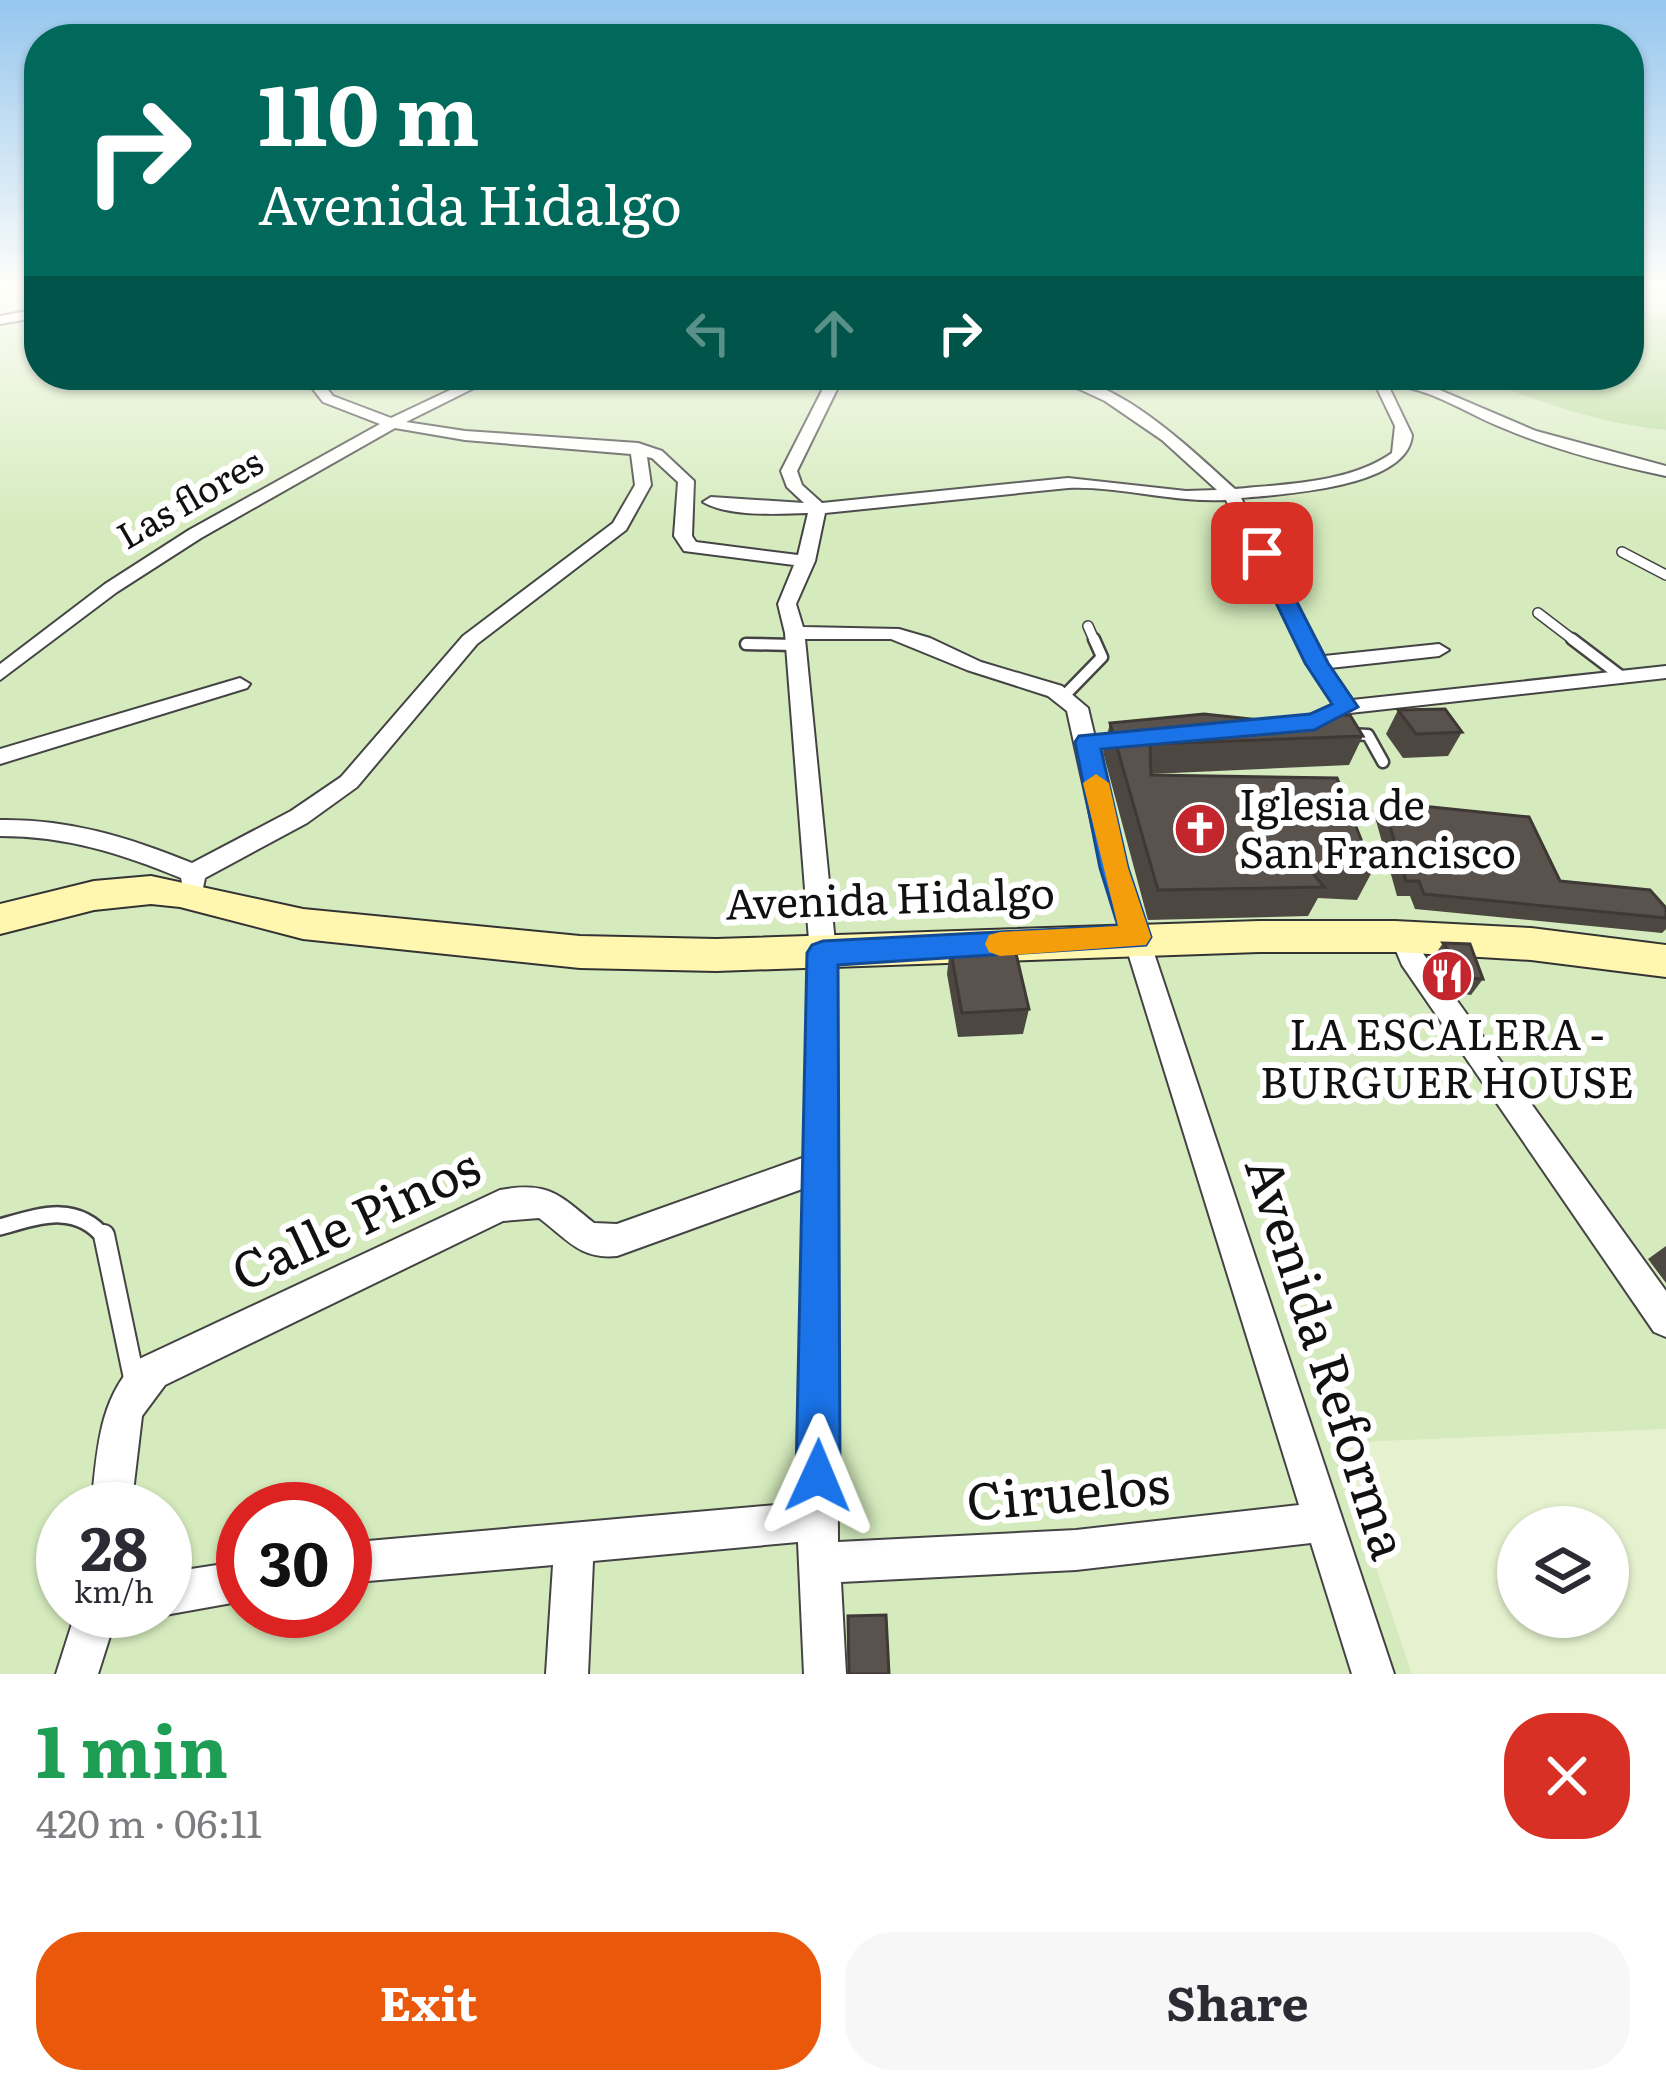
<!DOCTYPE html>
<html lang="en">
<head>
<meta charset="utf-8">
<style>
  body { margin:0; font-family:Literata,serif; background:#f7f7f7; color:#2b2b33; height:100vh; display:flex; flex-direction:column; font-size:45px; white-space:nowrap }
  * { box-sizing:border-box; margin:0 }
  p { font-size:39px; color:#7c7c81 }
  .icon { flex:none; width:66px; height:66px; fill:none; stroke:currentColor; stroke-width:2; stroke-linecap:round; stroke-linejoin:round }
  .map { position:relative; height:1674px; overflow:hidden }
  .details { display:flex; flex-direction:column; background:#fff; flex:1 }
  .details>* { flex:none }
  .banner { position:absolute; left:24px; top:24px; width:1620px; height:366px; border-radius:48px; box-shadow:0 3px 9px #0004; background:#00695c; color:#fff; overflow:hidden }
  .buttons { position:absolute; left:1497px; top:1506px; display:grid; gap:24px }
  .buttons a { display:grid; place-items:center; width:132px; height:132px; border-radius:50%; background:#fff; box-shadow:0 3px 9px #0004; font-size:60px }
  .speed { position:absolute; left:36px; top:1482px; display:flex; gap:24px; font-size:60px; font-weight:700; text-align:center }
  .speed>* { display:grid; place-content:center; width:156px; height:156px; border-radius:50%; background:#fff; box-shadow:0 3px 9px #0004; line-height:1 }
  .speed small { font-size:30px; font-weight:400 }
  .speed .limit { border:18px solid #d22; background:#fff; color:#111 }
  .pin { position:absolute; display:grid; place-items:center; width:102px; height:102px; color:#fff; margin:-51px; border-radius:24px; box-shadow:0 6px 18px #0006 }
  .me { position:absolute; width:132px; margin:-66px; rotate:1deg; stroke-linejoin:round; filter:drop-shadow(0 0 9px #0008) }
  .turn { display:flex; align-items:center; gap:42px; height:252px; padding:0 36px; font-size:54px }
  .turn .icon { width:156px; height:156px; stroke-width:2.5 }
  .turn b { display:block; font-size:84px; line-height:102px }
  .lanes { display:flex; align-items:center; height:114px; padding:0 36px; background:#0003; justify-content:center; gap:60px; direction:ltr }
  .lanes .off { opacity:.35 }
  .round { display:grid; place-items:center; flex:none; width:126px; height:126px; border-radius:48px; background:#f7f7f7 }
  .headline { display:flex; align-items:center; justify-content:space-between; height:204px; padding:0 36px }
  h1 { font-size:72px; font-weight:700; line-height:90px; color:#1e9e55 }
  .cta { display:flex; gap:24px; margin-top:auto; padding:24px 36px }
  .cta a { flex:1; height:138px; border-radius:48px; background:#ea580c; color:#fff; font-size:48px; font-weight:700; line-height:138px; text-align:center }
  .cta a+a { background:#f7f7f7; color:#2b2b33 }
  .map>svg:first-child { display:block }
  .green { fill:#d5ebbd; fill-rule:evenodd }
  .forest { fill:#b9dc9c }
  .pitch { fill:#e6f2cf; fill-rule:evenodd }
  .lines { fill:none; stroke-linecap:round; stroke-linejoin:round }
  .service-far3-casing { stroke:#444; stroke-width:12 }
  .service-far2-casing { stroke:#444; stroke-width:15 }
  .service-far1-casing { stroke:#444; stroke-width:20 }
  .service-casing { stroke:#444; stroke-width:24 }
  .minor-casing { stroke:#444; stroke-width:4 }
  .secondary-casing { stroke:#333; stroke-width:4 }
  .service-far3 { stroke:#fff; stroke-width:9 }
  .service-far2 { stroke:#fff; stroke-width:10 }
  .service-far1 { stroke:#fff; stroke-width:15 }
  .service { stroke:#fff; stroke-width:20 }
  .minor { fill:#fff; fill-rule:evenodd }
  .secondary { fill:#fff6b0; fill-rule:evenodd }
  .wall { fill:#4d4742 }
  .building { fill:#5a524d; stroke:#3f3936; stroke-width:3 }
  .route { fill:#1a73e8; stroke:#114b97; stroke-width:3 }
  .slow { fill:#f59e0b }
  .labels { text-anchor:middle; stroke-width:12; stroke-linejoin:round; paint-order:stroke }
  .far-street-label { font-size:36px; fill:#111; stroke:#fff }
  .poi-label { font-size:42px; fill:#111; stroke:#fff; text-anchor:start }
  .street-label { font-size:42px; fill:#111; stroke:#fff }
  .near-street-label { font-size:51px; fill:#111; stroke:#fff }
</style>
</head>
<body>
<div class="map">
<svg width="1666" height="1674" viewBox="0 0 1666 1674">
  <rect width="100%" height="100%" fill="#fffdf5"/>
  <!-- green -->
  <path class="green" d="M0 288H39V375H1629V288H1666V1674H0ZM63 1509H165V1611H63ZM243 1509H345V1611H243ZM1518 1527H1608V1617H1518Z"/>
  <!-- forest -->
  <path class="forest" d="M1629 313 1666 315V430C1599 424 1535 401 1473 375H1629Z"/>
  <!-- pitch -->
  <path class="pitch" d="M1666 1429V1674H1412L1334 1443ZM1518 1527H1608V1617H1518Z"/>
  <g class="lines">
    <!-- service-far3 casing -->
    <g class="service-far3-casing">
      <path id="service-far3" d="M1622 552 1666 575
        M1538 613 1576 642
        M1088 626 1095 642"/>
    </g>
    <!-- service-far2 casing -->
    <g class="service-far2-casing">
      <path id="service-far2" d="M1572 639 1622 677
        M746 644 794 645
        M1065 695 1102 657 1094 639
        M1347 734 1368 735 1383 762"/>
    </g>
    <!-- service-far1 casing -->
    <g class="service-far1-casing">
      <path id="service-far1" d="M0 1227C39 1216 76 1202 105 1238"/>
    </g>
    <!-- service casing -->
    <g class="service-casing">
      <path id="service" d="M104 1235 134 1378"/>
    </g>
    <!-- minor casing -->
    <g class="minor-casing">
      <path id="minor" d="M39 309V317L0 324V316Z
        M302 375H316L333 396 391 418 482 375H500L406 422 465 431 638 443 662 451 694 481 692 536 696 542 798 555 808 513C777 514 729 517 703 502L711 497 804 503 787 487 781 471 830 375H844L797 471 802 485 822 503 1068 478 1186 491 1217 490 1162 440 1105 401 1049 375C1116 375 1188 447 1235 489 1286 484 1350 483 1392 453L1395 426 1373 380 1380 376 1421 382 1536 431 1666 466V476C1610 464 1555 450 1503 428 1465 413 1430 387 1388 385L1412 435C1408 488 1283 494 1241 498L1324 656 1439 644 1449 650 1439 656 1330 668 1352 700 1666 666V678L1350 713 1314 729 1291 728 1288 723 1291 718 1310 715 1334 704 1307 663 1226 500C1172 503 1121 486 1068 488L825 513 815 561 796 604 803 627 899 629 930 638 981 662 1062 686 1088 708 1126 869 1394 1674H1352L1311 1543 1076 1570 841 1582 846 1674H804L798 1542 593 1561 588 1674H546L553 1565 345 1583V1543L798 1503 805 1188 617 1256C580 1260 566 1238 539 1218L503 1221 165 1385 142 1416 131 1509H91C97 1456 97 1398 139 1359L500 1190C549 1181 559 1195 594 1223L617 1224 805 1157 810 953 785 633 778 604 794 565 684 551 674 536 678 482 652 458 647 457 651 485 626 530 477 644 357 787 307 823 205 878 202 893H184L181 878C120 853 66 836 0 836V820C69 819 128 837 192 863L291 811 341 777 463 636 613 523 635 485 631 454 465 440 395 428 201 538 117 592 0 680V664L105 584 189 530 380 424 323 402ZM805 639H891L967 670 1048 696 1067 711 1102 869 1299 1505 1076 1530 838 1542 836 953Z
        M240 678 250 684 247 688 0 764V749Z
        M1402 924 1411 927 1422 952 1666 1291V1337L1654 1332 1402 965 1389 934 1393 927Z
        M243 1561V1601L165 1615 156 1611H165V1573Z
        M76 1611H118L98 1674H56Z"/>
    </g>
    <!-- secondary casing -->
    <g class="secondary-casing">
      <path id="secondary" d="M151 876 303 909 580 936 716 939 1259 921H1395L1531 928 1666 945V977L1531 960 1395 952H1259L716 971 580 968 303 939 180 907 151 904 94 910 0 934V904L94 881Z"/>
    </g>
    <!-- service-far3 -->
    <use href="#service-far3" class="service-far3"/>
    <!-- service-far2 -->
    <use href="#service-far2" class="service-far2"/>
    <!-- service-far1 -->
    <use href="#service-far1" class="service-far1"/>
    <!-- service -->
    <use href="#service" class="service"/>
    <!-- minor -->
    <use href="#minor" class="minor"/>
    <!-- secondary -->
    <use href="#secondary" class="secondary"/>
  </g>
  <!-- wall -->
  <path class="wall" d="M1398 710 1462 732 1448 756 1403 758 1386 734Z
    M1260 720 1363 736 1349 765 1151 774 1373 870 1357 900 1318 898 1308 916 1148 920 1103 752 1110 723Z
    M1383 802 1560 881 1666 918V929L1662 933 1415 909 1410 896H1397L1375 817Z
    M1443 943 1483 979 1471 995 1457 993 1432 959Z
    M950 948 1029 1009 1023 1034 958 1037 947 974Z
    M1666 1246V1283L1648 1259Z"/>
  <!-- building -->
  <path class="building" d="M1445 709 1462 732 1416 734 1398 710Z
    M1204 714 1260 720 1350 715 1363 736 1150 744 1151 775 1337 778 1373 870 1307 866 1324 887 1158 890 1110 723Z
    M1383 802 1529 817 1560 881 1650 890 1666 908V918L1424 894 1419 881H1406Z
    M1443 943 1470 944 1483 979 1469 978Z
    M1014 945 1029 1009 962 1013 950 948Z
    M886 1615 889 1674H849L848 1616Z"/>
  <!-- sky -->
  <linearGradient id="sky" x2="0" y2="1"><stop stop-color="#95c6ee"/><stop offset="0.55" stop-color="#fffefa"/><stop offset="1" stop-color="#fffefa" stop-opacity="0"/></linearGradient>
  <rect width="1666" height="522" fill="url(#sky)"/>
  <!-- route -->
  <path class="route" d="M1255 549 1272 553 1328 663 1358 707 1314 730 1101 749 1128 868 1151 937 1146 945 838 965 840 1476 833 1492 818 1498 802 1492 796 1476 807 953 812 945 823 941 1118 926 1100 868 1075 742 1079 736 1310 714 1332 704 1305 663 1252 553Z"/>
  <!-- slow -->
  <path class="slow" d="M1096 774 1109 783 1128 868 1151 937 1146 945 1000 956 989 952 985 944 989 935 1000 932 1118 926 1083 783Z"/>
  <!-- icons -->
  <defs>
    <g id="church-disc" transform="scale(2.7)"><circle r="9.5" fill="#c4262e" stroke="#fff"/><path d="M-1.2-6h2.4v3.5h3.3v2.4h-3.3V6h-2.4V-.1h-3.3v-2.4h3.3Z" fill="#fff"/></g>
    <g id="restaurant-disc" transform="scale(2.7)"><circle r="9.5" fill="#c4262e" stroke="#fff"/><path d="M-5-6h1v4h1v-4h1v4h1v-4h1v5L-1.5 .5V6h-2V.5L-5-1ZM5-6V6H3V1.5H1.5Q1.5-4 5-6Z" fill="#fff"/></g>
  </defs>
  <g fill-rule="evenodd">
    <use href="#church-disc" x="1200" y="829"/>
    <use href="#restaurant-disc" x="1447" y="976"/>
  </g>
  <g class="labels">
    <!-- far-street labels -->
    <g class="far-street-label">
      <text transform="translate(190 499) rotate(-30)" y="13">Las flores</text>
    </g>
    <!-- poi labels -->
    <g class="poi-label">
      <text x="1239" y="820">Iglesia de<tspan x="1239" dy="48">San Francisco</tspan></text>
      <text x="1447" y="1050" text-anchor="middle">LA ESCALERA -<tspan x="1447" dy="48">BURGUER HOUSE</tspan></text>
    </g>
    <!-- street labels -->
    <g class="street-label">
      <text transform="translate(890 899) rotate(-2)" y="15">Avenida Hidalgo</text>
    </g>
    <!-- near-street labels -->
    <g class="near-street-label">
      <text transform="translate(356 1220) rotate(-25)" y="18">Calle Pinos</text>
      <text transform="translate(1326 1358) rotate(72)" y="18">Avenida Reforma</text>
      <text transform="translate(1068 1494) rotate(-5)" y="18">Ciruelos</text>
    </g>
  </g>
</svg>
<div class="buttons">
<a><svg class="icon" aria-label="layers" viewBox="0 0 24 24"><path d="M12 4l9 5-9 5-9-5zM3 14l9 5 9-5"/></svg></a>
</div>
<div class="speed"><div>28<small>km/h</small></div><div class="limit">30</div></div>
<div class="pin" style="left:1262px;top:553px;background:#d93025"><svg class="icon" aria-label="arrive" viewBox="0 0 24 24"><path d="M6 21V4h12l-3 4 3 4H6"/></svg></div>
<svg class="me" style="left:818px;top:1476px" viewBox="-20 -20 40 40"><path d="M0-17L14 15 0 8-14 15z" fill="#1a73e8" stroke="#fff" stroke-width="4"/></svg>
<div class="banner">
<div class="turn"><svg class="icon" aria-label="right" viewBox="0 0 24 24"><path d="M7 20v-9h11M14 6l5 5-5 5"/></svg><div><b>110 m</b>Avenida Hidalgo</div></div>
<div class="lanes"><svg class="icon off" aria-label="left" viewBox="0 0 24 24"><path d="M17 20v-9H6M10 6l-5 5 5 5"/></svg><svg class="icon off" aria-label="ahead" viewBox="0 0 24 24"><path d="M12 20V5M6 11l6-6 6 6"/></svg><svg class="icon" aria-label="right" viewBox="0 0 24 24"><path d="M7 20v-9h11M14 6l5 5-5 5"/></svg></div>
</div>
</div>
<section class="details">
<div class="headline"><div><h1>1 min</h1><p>420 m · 06:11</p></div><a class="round" style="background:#d93025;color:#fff"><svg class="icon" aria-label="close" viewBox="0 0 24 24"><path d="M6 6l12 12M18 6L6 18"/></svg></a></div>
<div class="cta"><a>Exit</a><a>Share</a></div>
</section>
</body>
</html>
